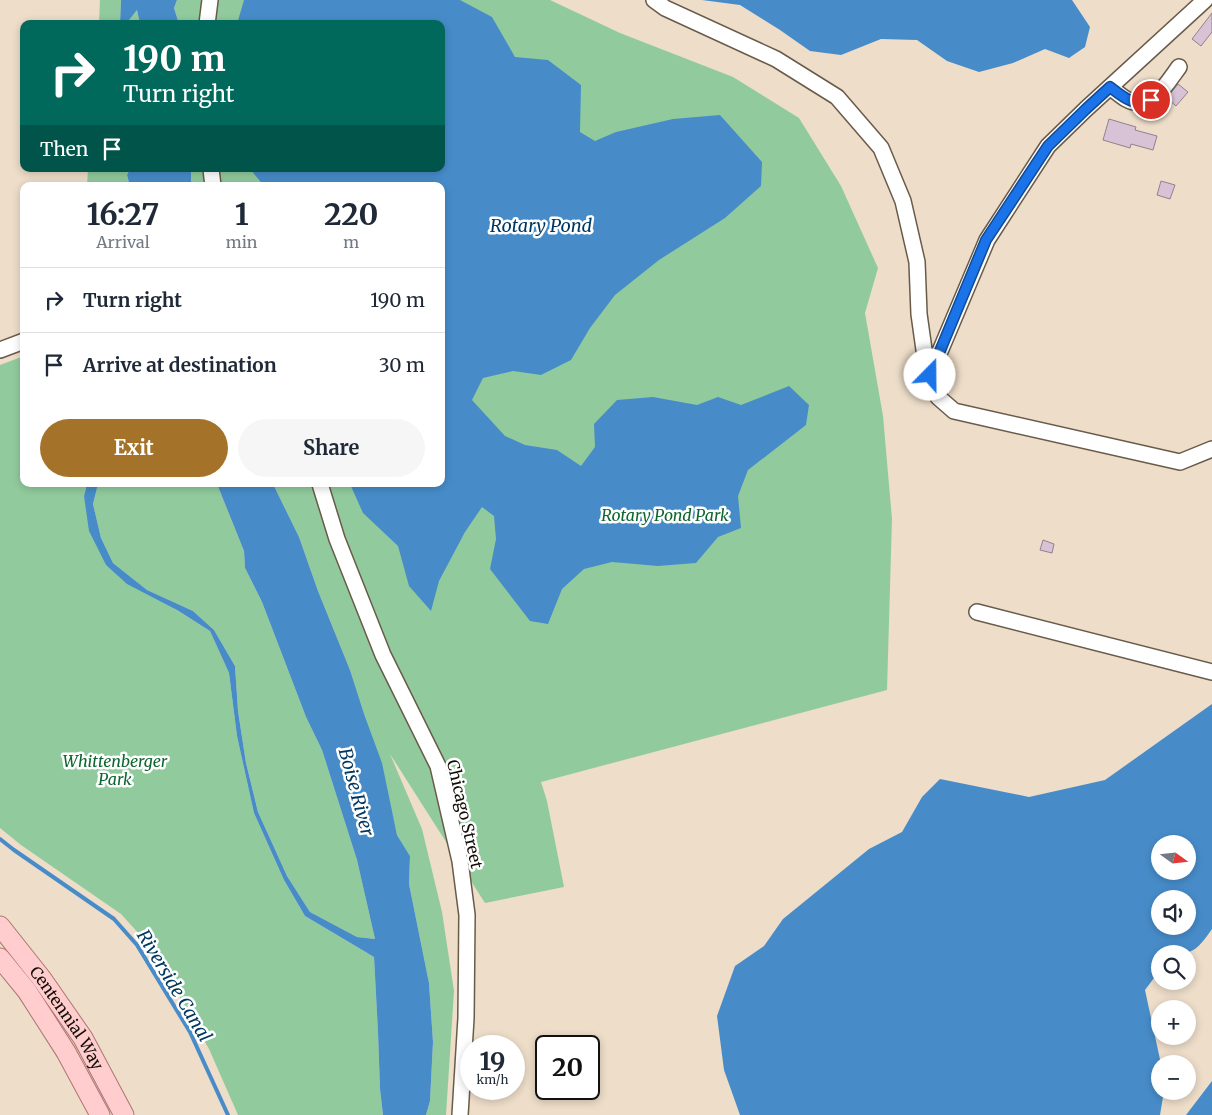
<!DOCTYPE html>
<html lang="en">
<head>
<meta charset="utf-8">
<style>
  body { margin:0; font-family:Merriweather,serif; background:#f6f6f7; color:#1f2937; height:100vh; display:flex; flex-direction:column; font-size:19px; white-space:nowrap }
  * { box-sizing:border-box; margin:0 }
  p { font-size:16px; color:#747a83 }
  .icon { flex:none; width:28px; height:28px; fill:none; stroke:currentColor; stroke-width:2; stroke-linecap:round; stroke-linejoin:round }
  .map { position:relative; flex:1; overflow:hidden }
  .side { position:absolute; left:20px; top:182px; width:425px; height:305px; display:flex; flex-direction:column; background:#fff; border-radius:10px; box-shadow:0 2px 8px #0003 }
  .side>* { flex:none }
  .guide { position:absolute; left:20px; top:20px; width:425px; height:152px; border-radius:10px; box-shadow:0 2px 8px #0003; background:#00695c; color:#fff; overflow:hidden }
  .needle { width:32px; rotate:105deg }
  .controls { position:absolute; left:1151px; top:835px; display:grid; gap:10px }
  .controls a { display:grid; place-items:center; width:45px; height:45px; border-radius:50%; background:#fff; box-shadow:0 2px 8px #0003; font-size:25px }
  .speed { position:absolute; left:460px; top:1035px; display:flex; gap:10px; font-size:25px; font-weight:700; text-align:center }
  .speed>* { display:grid; place-content:center; width:65px; height:65px; border-radius:50%; background:#fff; box-shadow:0 2px 8px #0003; line-height:1 }
  .speed small { font-size:12px; font-weight:400 }
  .speed .limit { border:2px solid #111; border-radius:8px; background:#fff; color:#111 }
  .pin { position:absolute; display:grid; place-items:center; width:42px; height:42px; color:#fff; margin:-21px; border:2px solid #fff; border-radius:50%; box-shadow:0 1px 5px #0007 }
  .me { position:absolute; width:55px; margin:-28px; rotate:22deg; stroke-linejoin:round; filter:drop-shadow(0 0 4px #0008) }
  .turn { display:flex; align-items:center; gap:18px; height:105px; padding:0 20px; font-size:22px }
  .turn .icon { width:65px; height:65px; stroke-width:2.5 }
  .turn b { display:block; font-size:35px; line-height:42px }
  .then { display:flex; align-items:center; height:48px; padding:0 20px; background:#0003; gap:10px; font-size:19px }
  .eta { display:flex; justify-content:space-evenly; align-items:center; height:85px; text-align:center }
  .eta b { font-size:30px; font-weight:700; line-height:35px }
  .action { display:flex; gap:10px; margin-top:auto; padding:10px 20px }
  .action a { flex:1; height:58px; border-radius:30px; background:#a47228; color:#fff; font-size:20px; font-weight:700; line-height:58px; text-align:center }
  .action a+a { background:#f6f6f7; color:#1f2937 }
  ul { padding:0; list-style:none }
  li { display:flex; align-items:center; gap:15px; height:65px; padding:0 20px; border-top:1px solid #e0e1e3 }
  li div { flex:1 }
  li b { display:block; font-size:19px }
  li em { font-style:normal }
  .map>svg:first-child { display:block }
  .green { fill:#91cb9d }
  .water { fill:#478cc9; fill-rule:evenodd }
  .lines { fill:none; stroke-linecap:round; stroke-linejoin:round }
  .stream { stroke:#478cc9; stroke-width:4 }
  .building { fill:#d7c3d5; stroke:#928090 }
  .minor-casing { stroke:#695b4a; stroke-width:18 }
  .major-casing { stroke:#ac7572; stroke-width:21 }
  .minor { stroke:#fff; stroke-width:15 }
  .major { stroke:#ffcdcd; stroke-width:19 }
  .route-casing { stroke:#114b97; stroke-width:12 }
  .route { stroke:#1a73e8; stroke-width:9 }
  .labels { text-anchor:middle; stroke-width:5; stroke-linejoin:round; paint-order:stroke }
  .park-label { font-size:16px; font-style:italic; fill:#0d662f; stroke:#fff }
  .street-label { font-size:16px; fill:#130e07; stroke:#fff }
  .water-label { font-size:18px; font-style:italic; fill:#003760; stroke:#fff }
</style>
</head>
<body>
<div class="map">
<svg width="1212" height="1115" viewBox="0 0 1212 1115">
  <rect width="100%" height="100%" fill="#edddc9"/>
  <!-- green -->
  <path class="green" d="M100 0H121L120 24H99Z
    M177 0H550L620 33 733 77 799 118 841 186 878 268 865 313 883 416 892 519 887 690 541 782 547 801 564 887 485 903 390 754 422 829 442 912 454 991 446 1115H426L430 1101 433 1042 429 983 409 884 410 856 397 835 389 800 350 670 318 591 299 537 273 484H441V186H191V169H441V24H179L174 8Z
    M137 10 140 24H126Z
    M88 169H130L127 175 130 186H87Z
    M24 356V484H87L84 496 106 565 210 631 229 673 237 736 254 813 284 880 305 916 374 957 378 1032 380 1089 383 1115H238L209 1049 171 982 140 935 121 914 21 845 0 828V365Z
    M98 484H217L244 551 245 568 262 602 306 717 322 750 357 860 375 939 357 937 310 912 287 876 258 812 246 763 238 711 235 666 214 630 193 611 147 590 113 563 101 538 93 504Z"/>
  <!-- water -->
  <path class="water" d="M121 0H177L174 8 179 24H140L137 10 126 24H120Z
    M244 0H460L492 17 515 57 548 60 581 85 580 132 595 141 616 132 673 119 720 115 762 162 761 186 725 218 659 260 615 295 590 328 571 360 541 375 513 371 483 378 472 400 505 436 525 445 557 450 581 466 595 447 594 424 617 400 653 397 697 405 718 397 741 405 789 386 809 405 806 425 748 470 738 496 741 528 718 537 696 563 658 566 612 562 584 569 562 589 548 624 530 621 490 569 496 539 494 516 482 507 465 532 439 581 431 611 409 586 398 546 363 513 350 484H441V186H264L250 169H441V24H237Z
    M702 0H1072L1090 27 1085 47 1069 58 1045 49 1013 63 979 72 947 61 917 40 881 39 841 55 810 51 780 30 740 5Z
    M130 169H191V186H130L127 175Z
    M87 484H98L93 504 101 538 113 563 147 590 193 611 214 630 235 666 238 711 246 763 258 812 287 876 310 912 357 937 375 939 357 860 322 750 306 717 262 602 245 568 244 551 217 484H273L299 537 318 591 350 670 364 714 382 763 397 835 410 856 409 884 429 983 433 1042 430 1101 426 1115H383L380 1089 378 1032 374 957 305 916 284 880 254 813 237 736 229 673 210 631 177 610 127 584 106 565 89 531 84 496Z
    M1212 704V929C1194 955 1191 954 1160 954V970L1145 990 1161 1064H1160V1091H1164L1160 1115H740L724 1070 717 1016 735 966 764 946 783 919 869 849 902 832 922 797 940 779 1029 797 1105 780ZM1160 844H1188V871H1160ZM1160 899H1188V926H1160Z
    M1212 1081V1115H1186Z"/>
  <g class="lines">
    <!-- stream -->
    <path class="stream" d="M0 839 14 850 114 919 137 945 190 1032 228 1115"/>
  </g>
  <!-- building -->
  <path class="building" d="M1212 13V32L1201 46 1192 39Z
    M1178 84 1188 92 1176 106 1167 98Z
    M1109 119 1136 127 1135 130 1157 136 1153 150 1131 144 1130 148 1103 140Z
    M1161 181 1175 185 1170 199 1157 195Z
    M1043 540 1054 544 1052 553 1040 550Z"/>
  <g class="lines">
    <!-- minor casing -->
    <g class="minor-casing">
      <path id="minor" d="M654 0 665 8 776 59 837 97 881 148 903 201 917 262 919 314 926 364 938 397 954 411 1180 462 1212 449
        M207 24 210 0
        M1110 87C1115 91 1121 96 1126 99 1151 113 1167 83 1179 67
        M211 169 213 186
        M0 350 24 341
        M930 375 987 240 1048 146 1086 109 1205 0
        M320 484 337 539 383 655 438 766 460 861 467 915 466 1018 460 1115
        M977 612 1212 672"/>
    </g>
    <!-- major casing -->
    <g class="major-casing">
      <g id="major">
        <path id="s1" d="M0 926 42 979 83 1038 124 1115"/>
        <path d="M0 958 27 991 66 1052 100 1115"/>
      </g>
    </g>
    <!-- minor -->
    <use href="#minor" class="minor"/>
    <!-- major -->
    <use href="#major" class="major"/>
  </g>
  <g class="lines">
    <!-- route casing -->
    <g class="route-casing">
      <path id="route" d="M930 375 986 240 1048 146 1086 109 1110 87C1123 97 1134 107 1151 100"/>
    </g>
    <!-- route -->
    <use href="#route" class="route"/>
  </g>
  <g class="labels">
    <!-- park labels -->
    <g class="park-label">
      <text x="665" y="521">Rotary Pond Park</text>
      <text x="115" y="767">Whittenberger<tspan x="115" dy="18">Park</tspan></text>
    </g>
    <!-- street labels -->
    <g class="street-label">
      <text transform="translate(465 814) rotate(77)" y="6">Chicago Street</text>
      <text dy="6" stroke="none"><textPath href="#s1" startOffset="114">Centennial Way</textPath></text>
    </g>
    <!-- water labels -->
    <g class="water-label">
      <text x="541" y="232">Rotary Pond</text>
      <text transform="translate(356 792) rotate(75)" y="6">Boise River</text>
      <text transform="translate(174 986) rotate(59)" y="6">Riverside Canal</text>
    </g>
  </g>
</svg>
<div class="controls">
<a><svg class="needle" viewBox="-14 -14 28 28"><path d="M0-13l5 13h-10z" fill="#e53935"/><path d="M0 13l5-13h-10z" fill="#747a83"/></svg></a>
<a><svg class="icon" aria-label="sound" viewBox="0 0 24 24"><path d="M4 9h4l5-4v14l-5-4H4zM17 9q2 3 0 6"/></svg></a>
<a><svg class="icon" aria-label="search" viewBox="0 0 24 24"><circle cx="10" cy="10" r="6"/><path d="M15 15l6 6"/></svg></a>
<a>+</a>
<a>−</a>
</div>
<div class="speed"><div>19<small>km/h</small></div><div class="limit">20</div></div>
<div class="pin" style="left:1151px;top:100px;background:#d93025"><svg class="icon" aria-label="arrive" viewBox="0 0 24 24"><path d="M6 21V4h12l-3 4 3 4H6"/></svg></div>
<svg class="me" style="left:930px;top:375px" viewBox="-20 -20 40 40"><circle r="19" fill="#fff"/><path d="M0-13L10 11 0 6-10 11z" fill="#1a73e8"/></svg>
<div class="guide">
<div class="turn"><svg class="icon" aria-label="right" viewBox="0 0 24 24"><path d="M7 20v-9h11M14 6l5 5-5 5"/></svg><div><b>190 m</b>Turn right</div></div>
<div class="then">Then<svg class="icon" aria-label="arrive" viewBox="0 0 24 24"><path d="M6 21V4h12l-3 4 3 4H6"/></svg></div>
</div>
<section class="side">
<div class="eta">
<div><b>16:27</b><p>Arrival</p></div>
<div><b>1</b><p>min</p></div>
<div><b>220</b><p>m</p></div>
</div>
<ul>
<li><svg class="icon" aria-label="right" viewBox="0 0 24 24"><path d="M7 20v-9h11M14 6l5 5-5 5"/></svg><div><b>Turn right</b></div><em>190 m</em></li>
<li><svg class="icon" aria-label="arrive" viewBox="0 0 24 24"><path d="M6 21V4h12l-3 4 3 4H6"/></svg><div><b>Arrive at destination</b></div><em>30 m</em></li>
</ul>
<div class="action"><a>Exit</a><a>Share</a></div>
</section>
</div>
</body>
</html>
